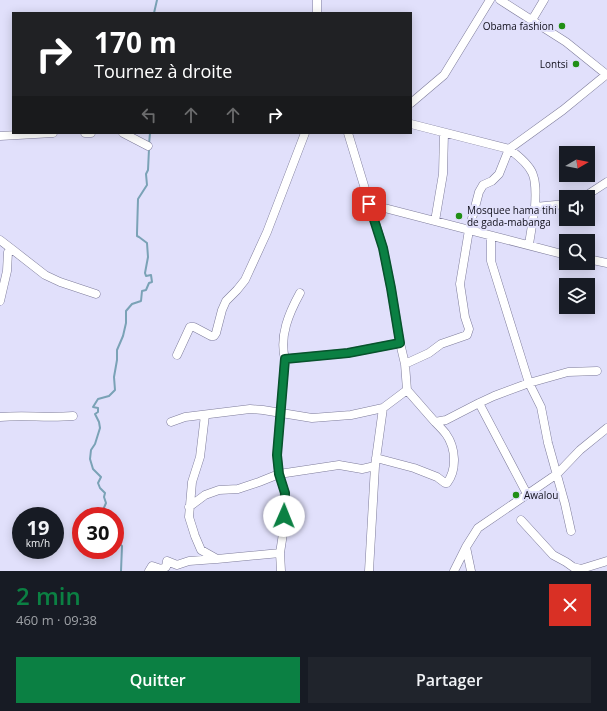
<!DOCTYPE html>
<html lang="fr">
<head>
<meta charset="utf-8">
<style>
  body { margin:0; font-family:"Open Sans",sans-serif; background:#20242c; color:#f1f3f6; height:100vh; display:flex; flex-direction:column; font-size:15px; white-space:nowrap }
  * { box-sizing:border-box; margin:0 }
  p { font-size:13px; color:#9ea1a6 }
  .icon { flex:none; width:22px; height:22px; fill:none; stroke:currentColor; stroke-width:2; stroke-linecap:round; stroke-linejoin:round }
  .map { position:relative; height:571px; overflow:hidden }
  .panel { display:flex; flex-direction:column; background:#171b24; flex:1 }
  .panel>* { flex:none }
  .top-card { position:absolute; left:12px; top:12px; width:400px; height:122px; border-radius:0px; box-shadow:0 2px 10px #0003; background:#202124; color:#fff; overflow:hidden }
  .needle { width:26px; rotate:81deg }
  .fabs { position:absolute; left:559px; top:146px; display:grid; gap:8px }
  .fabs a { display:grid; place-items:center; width:36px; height:36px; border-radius:0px; background:#171b24; box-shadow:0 2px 10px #0003; font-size:20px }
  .speed { position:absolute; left:12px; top:507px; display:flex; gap:8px; font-size:20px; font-weight:700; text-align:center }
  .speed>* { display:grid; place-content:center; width:52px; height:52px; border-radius:50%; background:#171b24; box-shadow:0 2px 10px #0003; line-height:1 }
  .speed small { font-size:10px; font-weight:400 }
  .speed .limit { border:6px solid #d22; background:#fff; color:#111 }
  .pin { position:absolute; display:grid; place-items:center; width:34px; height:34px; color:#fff; margin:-17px; border-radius:8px; box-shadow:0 2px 6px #0006 }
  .me { position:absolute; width:44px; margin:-22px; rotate:1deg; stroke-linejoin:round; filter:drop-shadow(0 0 3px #0008) }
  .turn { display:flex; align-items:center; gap:14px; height:84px; padding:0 16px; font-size:18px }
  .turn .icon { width:52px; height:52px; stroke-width:2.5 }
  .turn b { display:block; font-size:28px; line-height:34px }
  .lanes { display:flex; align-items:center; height:38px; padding:0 16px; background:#0003; justify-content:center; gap:20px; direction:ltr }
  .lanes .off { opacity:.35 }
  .round { display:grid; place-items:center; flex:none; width:42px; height:42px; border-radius:0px; background:#20242c }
  .overview { display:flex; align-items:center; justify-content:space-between; height:68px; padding:0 16px }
  h1 { font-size:24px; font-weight:600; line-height:30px; color:#0b8043 }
  .cta { display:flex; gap:8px; margin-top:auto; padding:8px 16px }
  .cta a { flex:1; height:46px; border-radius:0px; background:#0b8043; color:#fff; font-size:16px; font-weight:600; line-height:46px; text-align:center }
  .cta a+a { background:#20242c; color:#f1f3f6 }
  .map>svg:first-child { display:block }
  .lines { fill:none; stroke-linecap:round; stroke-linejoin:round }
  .stream { stroke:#7aa2b6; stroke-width:2 }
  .minor-casing { stroke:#7e7c9b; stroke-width:9 }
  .minor { stroke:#fff; stroke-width:8 }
  .route-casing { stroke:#07532c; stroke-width:10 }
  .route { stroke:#0b8043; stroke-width:7 }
  .poi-dot { fill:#208f15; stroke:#e1e0fb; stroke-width:1.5 }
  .labels { text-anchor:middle; stroke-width:4; stroke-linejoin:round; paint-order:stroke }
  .poi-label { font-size:10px; fill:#0f0e19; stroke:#e1e0fb; text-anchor:end }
</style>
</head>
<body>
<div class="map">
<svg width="607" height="571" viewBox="0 0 607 571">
  <rect width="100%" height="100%" fill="#e1e0fb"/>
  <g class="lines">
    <!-- stream -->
    <path class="stream" d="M154 13 157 0
      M149 144 150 133
      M104 516 103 510 106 503 104 497 105 493 100 488 98 483 101 477 93 469 90 459 91 450 95 444 100 428 99 422 95 414 98 412V408L93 407 98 399 109 396 115 390 114 377 117 360V350L123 336 126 323V311L132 304 141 301 142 291 146 290 149 283 152 282 151 275 146 276 145 273 148 257 147 243 139 237 137 236V233L138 199 147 185 146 174 148 170 149 149
      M115 540 122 546 121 571"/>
    <!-- minor casing -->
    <g class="minor-casing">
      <path id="minor" d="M317 0V13
        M500 0 566 42 607 75
        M532 20 544 0
        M411 103 444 75 490 0
        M411 124 509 149 563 110 607 74
        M85 133H91
        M123 133 148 146
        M348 133 383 248 391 288 400 343 405 364 407 390 435 422 446 420 479 403 527 494
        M0 136 53 133
        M584 197 607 182
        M369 204 566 255
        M435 221 443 174 444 133
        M491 236V261L529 383 541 407 548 443 565 504 571 531
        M0 240 13 250
        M529 244 535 207 566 204
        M588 259 607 263
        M0 301 7 271 8 252 13 250 45 275 60 282 96 294
        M177 355 190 327H194L211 336H214L216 333 222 310 226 301 237 290 245 280 267 232 305 133
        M285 359 348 353 400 343
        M405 364 429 353 441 344 467 335 469 329 465 317 460 284 469 230 479 192 483 185 492 181 499 174 509 149C535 168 537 176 535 207
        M479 403 494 396 529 383 568 372 597 371
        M205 415 200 457 192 482 189 517 195 536 201 550 217 559 280 553
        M0 417C24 415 48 418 73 416
        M171 422 185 417 250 409 263 410 312 418 351 415 383 408
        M376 458 414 468 437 477 445 483H447C457 470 456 448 446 434 443 430 439 426 435 422
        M189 507 205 495 219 490 238 489 259 482 279 474 339 465 362 469 375 466
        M521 520 553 555 566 562 573 567 581 569 607 561
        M149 571 152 566 161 569 166 567 167 561 177 565 189 561 216 559
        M281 571 280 553 284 527 285 493 279 474 277 455 285 359C279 336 289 313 300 293
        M369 571 375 466 383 408 407 390
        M454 571 466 547
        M471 571 466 547 478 528 557 474 580 450 607 428"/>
    </g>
    <!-- minor -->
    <use href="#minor" class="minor"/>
  </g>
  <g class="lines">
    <!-- route casing -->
    <g class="route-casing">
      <path id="route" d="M284 516 285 493 279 474 277 455 285 359 348 353 400 343 391 288 383 248 369 204"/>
    </g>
    <!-- route -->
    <use href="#route" class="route"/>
  </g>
  <!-- markers -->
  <g class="poi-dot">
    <circle cx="562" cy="26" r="4"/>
    <circle cx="576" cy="64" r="4"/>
    <circle cx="459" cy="216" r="4"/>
    <circle cx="516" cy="495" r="4"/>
  </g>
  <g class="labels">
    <!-- poi labels -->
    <g class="poi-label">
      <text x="554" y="30">Obama fashion</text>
      <text x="568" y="68">Lontsi</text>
      <text x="467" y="214" text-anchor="start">Mosquee hama tihi<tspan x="467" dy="12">de gada-mabanga</tspan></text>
      <text x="524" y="499" text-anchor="start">Awalou</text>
    </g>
  </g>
</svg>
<div class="fabs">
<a><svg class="needle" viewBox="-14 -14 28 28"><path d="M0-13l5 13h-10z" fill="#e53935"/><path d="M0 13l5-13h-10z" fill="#9ea1a6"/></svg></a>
<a><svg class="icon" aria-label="sound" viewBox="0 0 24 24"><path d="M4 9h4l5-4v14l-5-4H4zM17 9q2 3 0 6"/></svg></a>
<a><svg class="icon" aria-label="search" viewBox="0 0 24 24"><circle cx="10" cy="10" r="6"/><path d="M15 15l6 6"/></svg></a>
<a><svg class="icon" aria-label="layers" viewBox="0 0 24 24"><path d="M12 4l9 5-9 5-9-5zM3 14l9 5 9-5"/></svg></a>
</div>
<div class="speed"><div>19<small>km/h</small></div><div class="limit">30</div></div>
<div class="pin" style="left:369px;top:204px;background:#d93025"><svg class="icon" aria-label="arrive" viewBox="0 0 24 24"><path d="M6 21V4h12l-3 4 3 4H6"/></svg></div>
<svg class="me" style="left:284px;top:516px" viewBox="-20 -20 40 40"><circle r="19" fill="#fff"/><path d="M0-13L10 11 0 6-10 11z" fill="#0b8043"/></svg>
<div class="top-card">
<div class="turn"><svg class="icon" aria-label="right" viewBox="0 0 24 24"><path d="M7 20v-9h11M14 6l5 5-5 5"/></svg><div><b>170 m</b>Tournez à droite</div></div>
<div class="lanes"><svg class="icon off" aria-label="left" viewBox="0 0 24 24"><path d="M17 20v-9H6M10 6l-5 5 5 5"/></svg><svg class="icon off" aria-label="ahead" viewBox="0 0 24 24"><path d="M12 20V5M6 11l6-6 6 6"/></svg><svg class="icon off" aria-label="ahead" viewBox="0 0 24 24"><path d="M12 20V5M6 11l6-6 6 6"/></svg><svg class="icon" aria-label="right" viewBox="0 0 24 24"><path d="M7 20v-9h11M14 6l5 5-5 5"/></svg></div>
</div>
</div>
<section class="panel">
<div class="overview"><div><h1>2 min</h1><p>460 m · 09:38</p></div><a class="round" style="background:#d93025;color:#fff"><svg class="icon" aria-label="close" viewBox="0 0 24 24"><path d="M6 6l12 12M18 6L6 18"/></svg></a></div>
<div class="cta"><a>Quitter</a><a>Partager</a></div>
</section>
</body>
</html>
